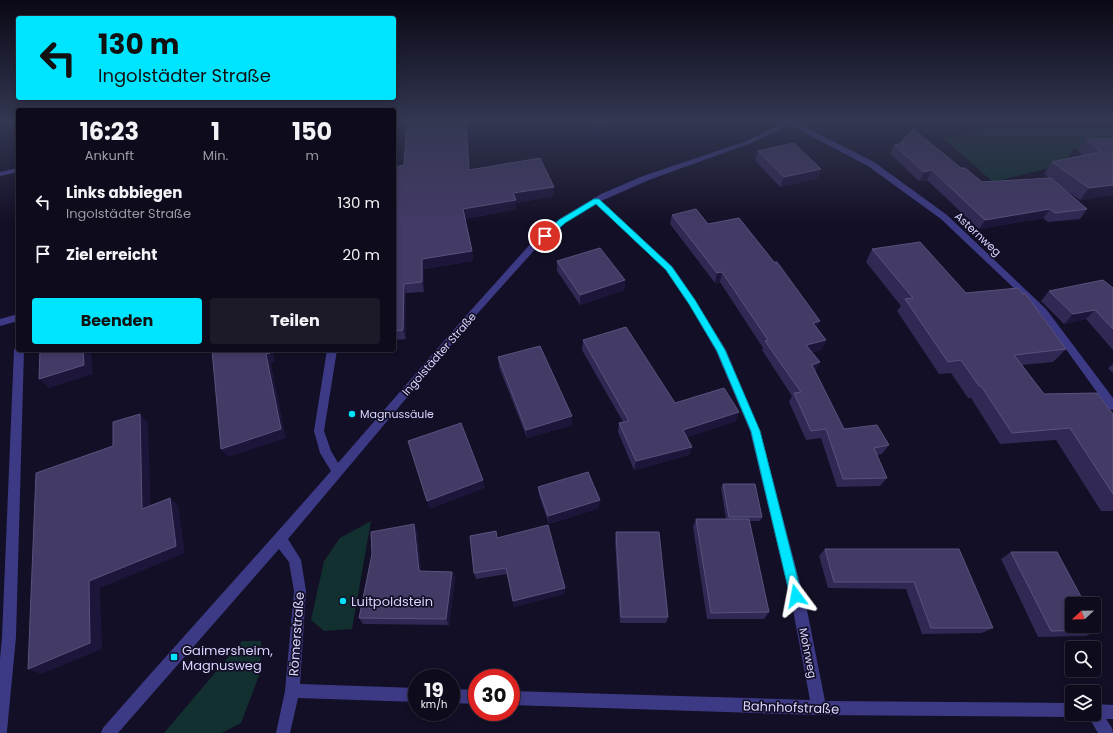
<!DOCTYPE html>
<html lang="de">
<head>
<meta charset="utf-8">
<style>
  body { margin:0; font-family:Poppins,sans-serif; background:#1c1929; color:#f1f3f6; height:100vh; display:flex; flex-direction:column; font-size:15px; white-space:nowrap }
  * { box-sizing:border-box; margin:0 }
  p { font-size:13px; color:#9b9ba3 }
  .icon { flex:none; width:22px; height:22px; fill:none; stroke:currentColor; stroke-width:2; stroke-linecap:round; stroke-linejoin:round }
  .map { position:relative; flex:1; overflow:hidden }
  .details { position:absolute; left:16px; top:108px; width:380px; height:244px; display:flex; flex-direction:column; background:#0e0b1c; border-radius:4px; box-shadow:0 2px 6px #0003,0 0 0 1px #2e2b3b }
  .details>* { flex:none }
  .banner { position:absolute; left:16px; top:16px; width:380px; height:84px; border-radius:4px; box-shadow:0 2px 6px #0003,0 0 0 1px #2e2b3b; background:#00e5ff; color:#111; overflow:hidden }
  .needle { width:26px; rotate:248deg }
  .tools { position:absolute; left:1065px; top:597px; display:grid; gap:8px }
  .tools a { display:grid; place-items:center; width:36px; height:36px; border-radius:4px; background:#0e0b1c; box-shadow:0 2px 6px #0003,0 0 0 1px #2e2b3b; font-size:20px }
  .speed { position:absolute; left:408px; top:669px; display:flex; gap:8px; font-size:20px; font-weight:700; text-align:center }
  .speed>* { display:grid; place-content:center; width:52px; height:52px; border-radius:50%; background:#0e0b1c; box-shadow:0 2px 6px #0003,0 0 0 1px #2e2b3b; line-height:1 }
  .speed small { font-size:10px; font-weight:400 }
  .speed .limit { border:6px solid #d22; background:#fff; color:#111 }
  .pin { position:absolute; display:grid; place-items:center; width:34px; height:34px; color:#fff; margin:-17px; border:2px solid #fff; border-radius:50%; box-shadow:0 1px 4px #0007 }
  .me { position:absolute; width:44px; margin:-22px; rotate:347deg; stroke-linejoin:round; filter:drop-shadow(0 0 3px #0008) }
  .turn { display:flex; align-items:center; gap:14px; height:84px; padding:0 16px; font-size:18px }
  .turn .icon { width:52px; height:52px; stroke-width:2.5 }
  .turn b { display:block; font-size:28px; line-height:34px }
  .eta { display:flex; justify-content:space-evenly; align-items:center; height:68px; text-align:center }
  .eta b { font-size:24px; font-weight:700; line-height:28px }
  .action { display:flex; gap:8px; margin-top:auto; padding:8px 16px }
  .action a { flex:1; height:46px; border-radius:4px; background:#00e5ff; color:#111; font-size:16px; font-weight:700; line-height:46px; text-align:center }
  .action a+a { background:#1c1929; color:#f1f3f6 }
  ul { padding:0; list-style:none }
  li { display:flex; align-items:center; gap:12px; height:52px; padding:0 16px }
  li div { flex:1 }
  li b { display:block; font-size:15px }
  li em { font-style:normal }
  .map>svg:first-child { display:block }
  .green { fill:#12302f }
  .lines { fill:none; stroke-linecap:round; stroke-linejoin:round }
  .minor { fill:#3d3a85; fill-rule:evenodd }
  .wall { fill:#312854 }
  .shaded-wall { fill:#1d163a }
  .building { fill:#433a66; stroke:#5a527e }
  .route { fill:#00e5ff; stroke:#0095a6 }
  .poi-dot { fill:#00e5ff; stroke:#130f26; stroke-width:1.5 }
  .labels { text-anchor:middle; stroke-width:3.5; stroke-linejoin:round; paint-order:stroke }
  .street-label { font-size:11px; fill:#d9d4ff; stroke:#130f26 }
  .poi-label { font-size:11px; fill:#d9d4ff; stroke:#130f26; text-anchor:start }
  .near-poi-label { font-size:13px; fill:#d9d4ff; stroke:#130f26; text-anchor:start }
  .near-street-label { font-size:13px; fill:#d9d4ff; stroke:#130f26 }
</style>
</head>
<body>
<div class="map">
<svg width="1113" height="733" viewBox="0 0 1113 733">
  <rect width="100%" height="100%" fill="#130f26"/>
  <!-- green -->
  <path class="green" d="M1001 122H1112L1113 123V148L1073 149 1065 164 993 182 943 138 964 134Z
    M371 521 352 629 324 631 311 620 324 561 340 538Z
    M242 641H261L260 673 241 723 222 733H164Z"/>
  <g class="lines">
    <!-- minor -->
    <path class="minor" d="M785 122H795L874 162 947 215 1046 309 1113 398V410L1109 409 1040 313 941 219 868 166 790 125 751 143 649 180 601 201 672 266 695 300 726 350 760 431 807 610 825 701 1072 703V714H1078L1077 715 1072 717 819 715 511 705V691L810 700 793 610 750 431 716 351 689 304 666 270 596 204 565 223 539 245 478 313 288 539 301 560 306 591 300 684 417 688V702L298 698 290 733H276L285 691 294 591 289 562 279 549 118 733H101L103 728C178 642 256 557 331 471L320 453 314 431 327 350H337L324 431 331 451 338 463 472 309 533 241 559 219 601 194 643 176 747 141Z
      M18 168V172L0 176V172Z
      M18 314V321L0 326V319Z
      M16 347H18V350H24L16 637 7 731V733H0V659L2 637 14 350Z
      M451 689 477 690V704L451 703Z
      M1094 704 1113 705V719H1106L1112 728 1113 733H1098L1087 714H1094Z"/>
  </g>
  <!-- wall -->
  <path class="wall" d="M588 122H629L628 127 595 133Z
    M690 122H726L725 124 698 130Z
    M1087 139H1113V195L1080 200 1063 188 1087 209 1080 219 1048 222 1043 218 979 229 927 180 919 181 890 154 894 145 900 144 901 142 961 168 982 182 1049 178 1044 174 1052 162 1083 155 1078 151Z
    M758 151 821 169 818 178 780 187 755 160Z
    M470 170 554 187V196L516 203V209L465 219 472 251 473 261 424 269V292L406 293V339L394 340V177Z
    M672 215 708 224 820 321 817 328 826 340 821 350 812 352 815 371 844 429 889 445 882 454 877 455 887 478 880 486 837 487 821 438 806 440 789 402 792 396 762 350 763 348 720 282 715 283 670 224Z
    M872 249 966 293 1066 349 1053 362 1022 365 1044 394 1113 414V511H1101L1056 440 1000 444 971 398H968L951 373 939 374 897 311 901 306 866 262Z
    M557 261 625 280 624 290 580 305 557 271Z
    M1113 288V350L1086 319 1064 324 1041 301 1049 291Z
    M583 340 675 403 736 421 687 437 692 447 689 455 634 470 618 432 619 423 623 422 582 350Z
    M498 357 572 416V425L527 438 499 367Z
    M1113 364V373L1108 368Z
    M723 484 762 517 760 521H749L769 612 764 619H707L693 527 696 519H726L721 488Z
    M538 487 599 508 549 524 539 495Z
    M414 524 417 531 421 571 452 572 455 578 449 625 363 624 359 618Z
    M616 532 668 617 666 623H620L615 540Z
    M497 538 565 588 564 594 514 607 507 574 476 579 474 573Z
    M825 549H959L993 628 982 633 922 634 906 589 828 588 819 556Z
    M1011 552 1099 630 1086 636 1038 637 1001 559Z"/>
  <!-- shaded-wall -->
  <path class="shaded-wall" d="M466 122H467L470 180 469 170Z
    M608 122H629L628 127 595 133 596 124Z
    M699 122H726L725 124 698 130Z
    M821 169 818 178 780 187 784 177Z
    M932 170 927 180 919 181 924 172Z
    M1113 185V195L1080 200 1089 188Z
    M554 187V196L516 203V209L464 219 463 209 513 193Z
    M1050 209 1043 218 979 229 985 220Z
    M472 251 473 261 424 269V292L422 282V259Z
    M722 272 720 282 715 283 717 273Z
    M625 280 624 290 580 305V295Z
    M404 284 406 293V339L403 330Z
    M1095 310 1086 319 1064 324 1073 314Z
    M820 321 816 331 813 323Z
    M826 340 821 350 802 354 806 345Z
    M83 350H91L93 374 49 388 39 379Z
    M269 350H273L275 362 271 363 286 438 228 457 221 449 266 354Z
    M820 362 815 372 812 365Z
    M739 412 736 421 681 439 683 430Z
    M140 414 148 423 151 517 142 509Z
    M572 416V425L527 438 526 430Z
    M692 447 689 455 634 470 636 461Z
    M483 480 485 488 430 509 427 501Z
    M170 498 178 506 185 553 100 588 102 649 41 674 28 669 89 581Z
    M600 500 599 508 549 524 548 516Z
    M414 524 417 531 422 577 419 571Z
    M452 572 455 578 449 625 446 619Z
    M565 588 564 594 514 607 513 601Z"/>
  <!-- building -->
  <path class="building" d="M407 122H466L469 170 540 158 554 187 513 193 516 200 463 209 472 251 422 259V282L404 284 403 330 394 331V177L395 167 404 165Z
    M594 122H608L596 124Z
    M913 129 961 168H965L982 182 1051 178 1087 209 1055 213 1050 209 985 220 932 170 924 172 894 145 903 143 901 142Z
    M1087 139H1113V185L1089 188 1052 162 1100 152Z
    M794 143 821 169 784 177 758 151Z
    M696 209 708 224 739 218 774 262H777L820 321 813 323 826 340 806 345 820 362 812 365 844 429 877 425 889 445 874 448 887 478 843 479 826 429 811 431 794 393 801 392 765 341 768 340 722 272 717 273 672 215Z
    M920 242 966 293 1018 288 1023 294 1025 293 1066 349 1014 355 1044 394 1097 393 1113 414V494L1070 428 1012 433 981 386H979L961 360 948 362 905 299 913 298 872 249Z
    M600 248 625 280 580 295 557 261Z
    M1103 280 1113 288V329L1095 310 1073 314 1049 291Z
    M626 327 675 403 724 388 739 412 683 430 692 447 636 461 619 423 629 421 583 340Z
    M540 346 572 416 526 430 498 357Z
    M40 350H83L84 365 39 379Z
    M212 350H269L270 353 266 354 281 429 221 449Z
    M140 414 142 509 170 498 176 546 89 581 90 643 28 669 36 473 113 446V422Z
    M461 423 483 480 427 501 408 441Z
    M588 472 600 500 548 516 538 487Z
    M723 484H755L762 517H729Z
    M696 519H749L769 612 711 613Z
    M414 524 419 571 452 572 446 619 359 618 372 554 371 532Z
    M548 525 565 588 513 601 506 568 474 573 470 536 496 531 497 538Z
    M616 532H659L668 617H621Z
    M825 549H959L993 628H931L914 582H834Z
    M1011 552H1057L1085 604H1072V626H1094V620L1099 630 1051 631Z"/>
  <!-- sky -->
  <linearGradient id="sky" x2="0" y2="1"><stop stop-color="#0a0815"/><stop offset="0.54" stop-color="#333752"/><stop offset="1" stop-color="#333752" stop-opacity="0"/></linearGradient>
  <rect width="1113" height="224" fill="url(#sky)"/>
  <!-- route -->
  <path class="route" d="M594 199H599L672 267 695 300 725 350 760 431 802 596 801 600 796 602 792 600 790 596 751 431 717 351 689 304 666 270 596 204 565 223 548 238H542L541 236 559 220Z"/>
  <!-- markers -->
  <g class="poi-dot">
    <circle cx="352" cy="414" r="4"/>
    <circle cx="343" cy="601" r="4"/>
    <rect x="170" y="653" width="8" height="8" rx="2"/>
  </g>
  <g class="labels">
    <!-- street labels -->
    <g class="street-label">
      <text transform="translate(978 234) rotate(43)" y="4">Asternweg</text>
      <text transform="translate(439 354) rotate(-49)" y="4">Ingolstädter Straße</text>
      <text transform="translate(808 653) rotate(79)" y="4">Mohrweg</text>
    </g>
    <!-- poi labels -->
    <g class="poi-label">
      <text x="360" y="418">Magnussäule</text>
    </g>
    <!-- near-poi labels -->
    <g class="near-poi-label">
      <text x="351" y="606">Luitpoldstein</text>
      <text x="182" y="655">Gaimersheim,<tspan x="182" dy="15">Magnusweg</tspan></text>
    </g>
    <!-- near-street labels -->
    <g class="near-street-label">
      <text transform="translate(296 634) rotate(-86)" y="5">Römerstraße</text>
      <text transform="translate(791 707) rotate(2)" y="5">Bahnhofstraße</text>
    </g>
  </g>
</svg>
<div class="tools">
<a><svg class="needle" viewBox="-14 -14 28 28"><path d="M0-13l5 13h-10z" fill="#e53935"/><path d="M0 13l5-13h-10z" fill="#9b9ba3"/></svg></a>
<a><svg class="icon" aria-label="search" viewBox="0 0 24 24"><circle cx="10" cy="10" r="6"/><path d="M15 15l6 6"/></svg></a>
<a><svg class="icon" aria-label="layers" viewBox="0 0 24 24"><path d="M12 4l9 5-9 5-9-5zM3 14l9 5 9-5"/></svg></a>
</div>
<div class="speed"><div>19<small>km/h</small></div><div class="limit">30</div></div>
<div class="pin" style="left:545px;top:236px;background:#d93025"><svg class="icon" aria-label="arrive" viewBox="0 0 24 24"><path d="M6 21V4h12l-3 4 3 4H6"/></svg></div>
<svg class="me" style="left:796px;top:596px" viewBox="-20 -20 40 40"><path d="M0-17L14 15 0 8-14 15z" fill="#00e5ff" stroke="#fff" stroke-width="4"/></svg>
<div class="banner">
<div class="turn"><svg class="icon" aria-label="left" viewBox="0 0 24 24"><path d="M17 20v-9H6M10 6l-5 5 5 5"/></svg><div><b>130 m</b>Ingolstädter Straße</div></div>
</div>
<section class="details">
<div class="eta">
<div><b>16:23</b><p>Ankunft</p></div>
<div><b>1</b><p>Min.</p></div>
<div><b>150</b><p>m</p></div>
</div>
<ul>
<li><svg class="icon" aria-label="left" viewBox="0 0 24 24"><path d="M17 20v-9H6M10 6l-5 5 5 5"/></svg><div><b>Links abbiegen</b><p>Ingolstädter Straße</p></div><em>130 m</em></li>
<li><svg class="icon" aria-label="arrive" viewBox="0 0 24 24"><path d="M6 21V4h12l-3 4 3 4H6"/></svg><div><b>Ziel erreicht</b></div><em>20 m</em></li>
</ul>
<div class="action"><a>Beenden</a><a>Teilen</a></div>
</section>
</div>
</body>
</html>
